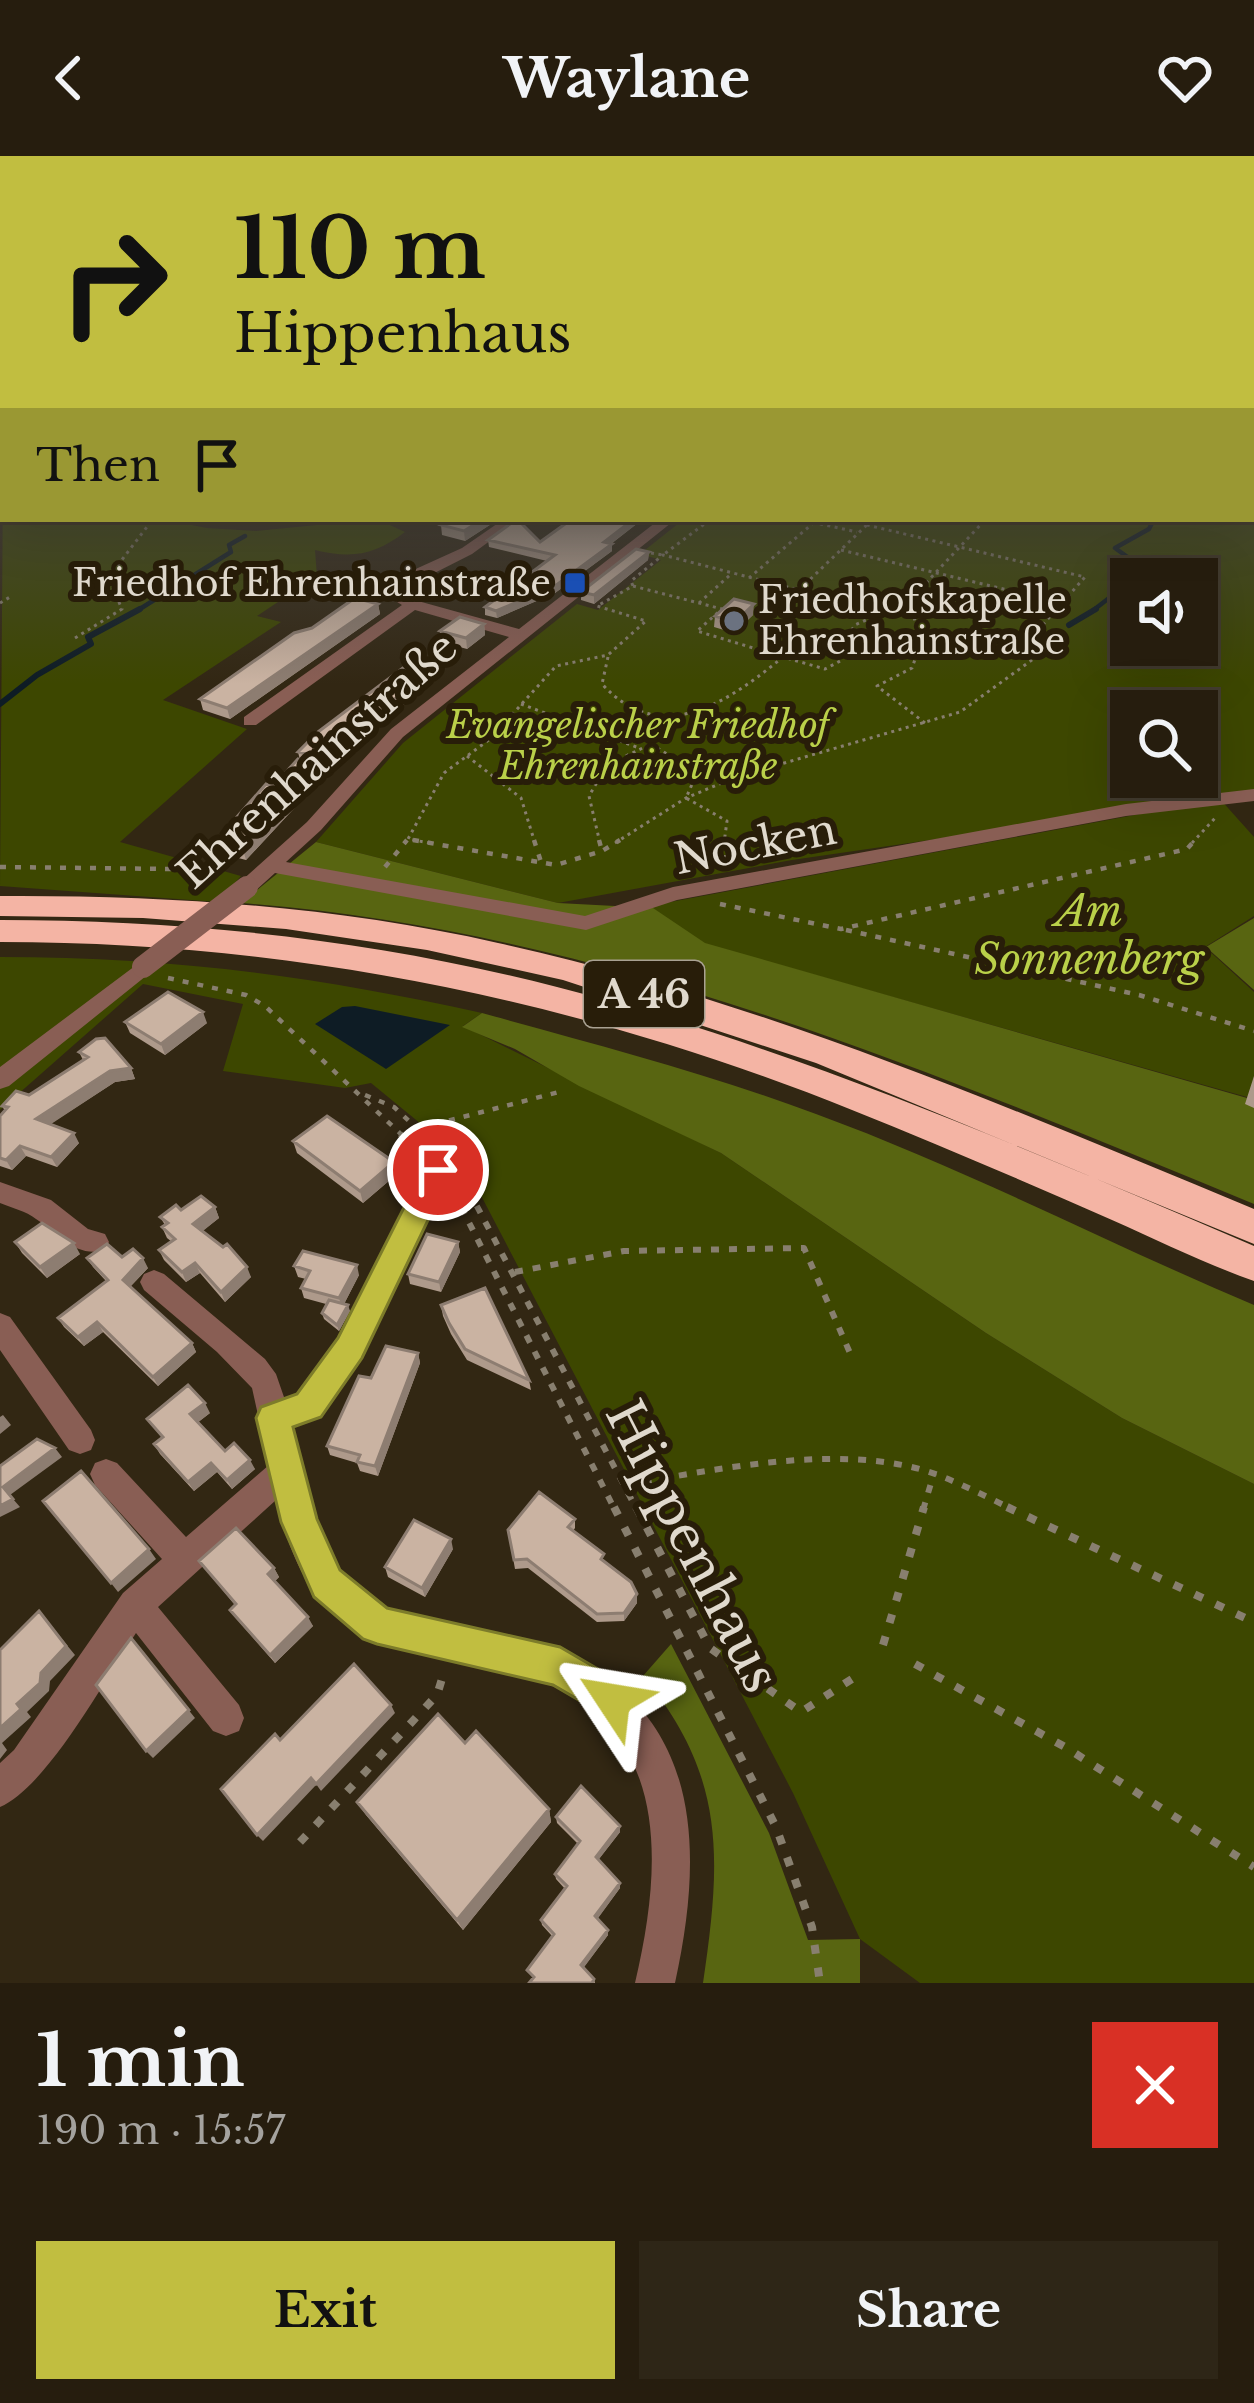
<!DOCTYPE html>
<html lang="en">
<head>
<meta charset="utf-8">
<style>
  body { margin:0; font-family:"Libre Baskerville",serif; background:#2e2617; color:#f1f3f6; height:100vh; display:flex; flex-direction:column; font-size:45px; white-space:nowrap }
  * { box-sizing:border-box; margin:0 }
  p { font-size:39px; color:#a4a29e }
  .icon { flex:none; width:66px; height:66px; fill:none; stroke:currentColor; stroke-width:2; stroke-linecap:round; stroke-linejoin:round }
  .map { position:relative; height:1827px; overflow:hidden }
  .panel { display:flex; flex-direction:column; background:#261d0e; flex:1 }
  .panel>* { flex:none }
  .top-card { position:absolute; left:0px; top:0px; width:1254px; height:366px; box-shadow:0 12px 48px #0002,0 0 0 3px #423b2e; background:#c1be40; color:#111; overflow:hidden }
  .tools { position:absolute; left:1110px; top:402px; display:grid; gap:24px }
  .tools a { display:grid; place-items:center; width:108px; height:108px; border-radius:0px; background:#261d0e; box-shadow:0 12px 48px #0002,0 0 0 3px #423b2e; font-size:60px }
  .pin { position:absolute; display:grid; place-items:center; width:102px; height:102px; color:#fff; margin:-51px; border:6px solid #fff; border-radius:50%; box-shadow:0 3px 12px #0007 }
  .me { position:absolute; width:132px; margin:-66px; rotate:303deg; stroke-linejoin:round; filter:drop-shadow(0 0 9px #0008) }
  .turn { display:flex; align-items:center; gap:42px; height:252px; padding:0 36px; font-size:54px }
  .turn .icon { width:156px; height:156px; stroke-width:2.5 }
  .turn b { display:block; font-size:84px; line-height:102px }
  .then { display:flex; align-items:center; height:114px; padding:0 36px; background:#0003; gap:24px; font-size:45px }
  .round { display:grid; place-items:center; flex:none; width:126px; height:126px; border-radius:0px; background:#2e2617 }
  .overview { display:flex; align-items:center; justify-content:space-between; height:204px; padding:0 36px }
  h1 { font-size:72px; font-weight:800; line-height:90px }
  .cta { display:flex; gap:24px; margin-top:auto; padding:24px 36px }
  .cta a { flex:1; height:138px; border-radius:0px; background:#c1be40; color:#111; font-size:48px; font-weight:800; line-height:138px; text-align:center }
  .cta a+a { background:#2e2617; color:#f1f3f6 }
  header { display:flex; justify-content:space-between; align-items:center; height:156px; padding:0 36px; background:#261d0e; font-size:54px; font-weight:800 }
  .map>svg:first-child { display:block }
  .green { fill:#3d4700; fill-rule:evenodd }
  .forest { fill:#586511 }
  .water { fill:#0e1c25 }
  .lines { fill:none; stroke-linecap:round; stroke-linejoin:round }
  .stream-far1 { stroke:#0e1c25; stroke-width:4.5 }
  .stream { stroke:#0e1c25; stroke-width:6 }
  .path-far3 { stroke:#887f6f; stroke-width:3; stroke-dasharray:3 4.5; stroke-linecap:butt }
  .path-far2 { stroke:#887f6f; stroke-width:4.5; stroke-dasharray:6 9; stroke-linecap:butt }
  .path-far1 { stroke:#887f6f; stroke-width:6; stroke-dasharray:8 10; stroke-linecap:butt }
  .path { stroke:#887f6f; stroke-width:8; stroke-dasharray:9 14; stroke-linecap:butt }
  .minor { fill:#895e54; fill-rule:evenodd }
  .major { fill:#e8927c; fill-rule:evenodd }
  .highway { fill:#f4b4a4; fill-rule:evenodd }
  .minor-bridge { stroke:#895e54; stroke-width:22 }
  .wall { fill:#ae9a8b }
  .shaded-wall { fill:#8d7d71 }
  .building { fill:#cab3a2; stroke:#8d7d71; stroke-width:3 }
  .route { fill:#c1be40; stroke:#7d7c2a; stroke-width:3 }
  .transit-dot { fill:#1a4fb4; stroke:#281d09; stroke-width:4.5 }
  .worship-dot { fill:#6b7280; stroke:#281d09; stroke-width:4.5 }
  .labels { text-anchor:middle; stroke-width:12; stroke-linejoin:round; paint-order:stroke }
  .far-poi-label { font-size:36px; fill:#e0d9cd; stroke:#281d09; text-anchor:end }
  .far-park-label { font-size:36px; font-style:italic; fill:#bad049; stroke:#281d09 }
  .shield { fill:#281d09; stroke:#a9a192; stroke-width:3 }
  .shield-label { font-size:39px; font-weight:bold; fill:#e0d9cd }
  .street-label { font-size:42px; fill:#e0d9cd; stroke:#281d09 }
  .park-label { font-size:42px; font-style:italic; fill:#bad049; stroke:#281d09 }
  .near-street-label { font-size:51px; fill:#e0d9cd; stroke:#281d09 }
</style>
</head>
<body>
<header><svg class="icon" aria-label="back" viewBox="0 0 24 24"><path d="M15 5l-7 7 7 7"/></svg>Waylane<svg class="icon" aria-label="heart" viewBox="0 0 24 24"><path d="M12 20l-8-8c-3-5 5-10 8-4 3-6 11-1 8 4z"/></svg></header>
<div class="map">
<svg width="1254" height="1827" viewBox="0 0 1254 1827">
  <rect width="100%" height="100%" fill="#322713"/>
  <!-- green -->
  <path class="green" d="M1254 307V637L792 704 558 747 316 686 403 587 577 448 598 454 661 404 640 398 684 363H1251ZM1131 423H1197V489H1131ZM1131 555H1197V621H1131Z
    M3 318V363H161L207 372 256 375 377 363 405 376C375 399 352 403 315 394L317 420 257 460 281 466 163 544 247 573 120 686 241 720 218 746 0 730Z
    M1220 643 1254 681V760L1205 791 1254 836V943L705 788 649 750Z
    M0 801C172 801 314 820 482 857L463 870 721 997 986 1177 1122 1262 1254 1328V1827H920L860 1783 793 1637 476 1030 432 977 371 927 345 932 223 915 243 848 143 828 0 954Z"/>
  <!-- forest -->
  <path class="forest" d="M316 686 558 747 653 752 705 787 1254 944V1048C929 914 596 773 241 747Z
    M1254 762V834L1206 791Z
    M482 857C594 888 707 917 816 958 966 1013 1107 1087 1254 1149V1328L1122 1262 986 1177 721 997 579 930 515 893 462 871Z
    M671 1488 769 1677 808 1784 860 1783V1827H703C721 1704 727 1621 643 1520Z"/>
  <!-- water -->
  <path class="water" d="M355 850 450 869 386 913 315 868 342 851Z"/>
  <g class="lines">
    <!-- stream-far1 -->
    <path class="stream-far1" d="M1140 423 1151 418 1115 392 1149 373 1154 363
      M135 456 231 396 229 389 245 380
      M1091 456 1131 425"/>
    <!-- stream -->
    <path class="stream" d="M1069 469 1096 453
      M0 548 37 519 91 488 88 481 140 453"/>
    <!-- path-far3 -->
    <path class="path-far3" d="M798 363 857 376
      M841 394 1062 447
      M651 397 663 399 711 363
      M749 422 818 363
      M633 430 722 453 697 475 783 501
      M0 447 10 441
      M699 447 730 419
      M910 447 921 486 912 512 877 530 925 567
      M75 482 122 453 108 422 153 363
      M608 501 602 528C661 593 728 546 783 501L825 513 842 504 844 486 855 469 909 445 986 363
      M521 548 639 592
      M651 588 697 617 686 642 727 665 724 687
      M467 600 521 642 535 687
      M405 687 408 683
      M430 687 408 683 444 617 490 583 556 510 608 499 646 465 597 450 633 430 631 425 663 399 799 434 873 363
      M600 687 589 640 607 609 651 588 665 561
      M615 687 686 642 736 621 960 556 1043 496 1040 472 1085 421 867 369
      M1192 687 1216 661"/>
    <!-- path-far2 -->
    <path class="path-far2" d="M413 684 556 709 602 695 620 684
      M534 684 541 706
      M599 684 602 695
      M724 684 726 709
      M0 711 172 713 222 721
      M385 711 407 684
      M720 748 841 773 1187 693 1195 684
      M846 774 1139 839 1254 875
      M168 822 246 839 265 850 404 981
      M365 939 394 951 426 981
      M420 972 563 935"/>
    <!-- path-far1 -->
    <path class="path-far1" d="M400 978 423 999
      M423 978 441 995
      M460 1018 637 1354
      M453 1035 615 1354
      M515 1116 624 1095 804 1092 850 1197
      M626 1329C718 1313 848 1285 938 1319 964 1329 989 1342 1014 1354
      M923 1354 934 1317"/>
    <!-- path -->
    <path class="path" d="M614 1351 776 1671 812 1771 820 1827
      M636 1351 710 1492 801 1556 858 1519
      M1007 1351 1254 1466
      M883 1489 924 1351
      M915 1508 1065 1591 1254 1711
      M300 1686 437 1539 445 1513"/>
    <!-- minor -->
    <path class="minor" d="M1251 279H1254V287H1251Z
      M504 363H520L472 398 399 435 418 445 519 473 660 363H676L403 581 321 674 286 706 585 760 673 731 1126 648 1254 633V645L1126 660 677 744 586 774 275 717 254 736H240L237 731 240 726 307 666 391 573 509 481 415 454 256 569H244V561L402 449 381 436 398 421 462 392Z
      M143 804 154 811 151 816 9 930 0 933V911Z
      M438 1004 447 1007 451 1014 360 1201 320 1260 291 1270C303 1319 309 1383 345 1421 393 1472 460 1466 522 1483 696 1532 709 1673 675 1827H635C667 1692 668 1550 503 1514 447 1502 386 1499 339 1462 303 1434 287 1387 276 1344L158 1451 239 1549 244 1562 239 1575 226 1580 213 1575 136 1477C106 1522 47 1631 0 1651V1607L14 1594 123 1437 162 1403 95 1329 90 1318 95 1307 106 1303 117 1307 186 1381 269 1309 252 1232 217 1196 144 1134 140 1126 144 1118 154 1114 164 1118 265 1203 276 1218 285 1244C330 1229 404 1055 429 1007Z
      M0 1026 51 1044 88 1073 105 1078 109 1086 105 1094C77 1103 57 1077 36 1063 26 1055 12 1052 0 1047Z
      M0 1157 10 1161 91 1274 95 1284 91 1294 80 1298 69 1294 0 1194Z"/>
    <!-- major -->
    <path class="major" d="M198 363H317L308 368H207Z"/>
    <!-- highway -->
    <path class="highway" d="M0 740C167 739 334 750 498 787 759 844 1008 951 1254 1053V1088L816 907 563 824 427 794 286 773 143 762 0 760Z
      M0 764C188 764 375 784 557 831 798 893 1026 993 1254 1090V1125C1206 1108 1159 1085 1112 1064 1026 1026 939 989 852 954 578 844 295 786 0 786Z"/>
    <!-- minor-bridge -->
    <path class="minor-bridge" d="M143 811 247 731"/>
  </g>
  <!-- wall -->
  <path class="wall" d="M451 363H499L465 385 442 379 441 369Z
    M572 363H643L611 388 612 395 555 437 497 462 485 459V451L547 405 489 391 488 384 540 386Z
    M649 396 648 404 594 448 581 444V436Z
    M378 448 380 458 230 563 203 554 200 543 312 472Z
    M753 459 734 477 714 471 715 460Z
    M484 468 485 479 467 493 441 486 440 475Z
    M426 519 428 530 323 610 325 619 246 704 219 697 215 686 300 604 298 596Z
    M125 866 207 867 165 899 130 877Z
    M79 896 131 912 135 923 115 926 50 968 79 987 57 1011 26 1000 12 1014 0 1010V960L5 955 2 950 29 939 83 904Z
    M1254 920V952L1245 948Z
    M293 985 397 1018 363 1047 297 997Z
    M215 1051 219 1062 202 1075 251 1121 225 1146 200 1117 186 1126 164 1104 159 1094 172 1086 167 1082 162 1071 165 1069 160 1061 181 1054Z
    M15 1086 80 1098 47 1122 22 1097Z
    M458 1086 460 1096 441 1136 410 1128 408 1118Z
    M122 1101 148 1112 130 1131 192 1187 196 1196 158 1230 103 1176 84 1190 64 1171 58 1162 106 1125 93 1111 87 1102Z
    M294 1110 359 1119 344 1148 350 1155 339 1175 324 1163 322 1157 326 1148 304 1142 301 1132 306 1123 298 1121Z
    M441 1149 529 1224 531 1234 467 1204 451 1178 443 1160Z
    M418 1197 420 1207 378 1320 360 1315 357 1307 330 1299 327 1290 371 1222Z
    M210 1257 198 1266 225 1295 255 1313 232 1333 217 1316 194 1335 160 1298 154 1288 162 1282 147 1263Z
    M575 1363V1372L573 1375 605 1406 637 1447 624 1465 597 1466 528 1412 515 1413 508 1374Z
    M453 1393 425 1441 388 1421 385 1411Z
    M199 1405 274 1412 279 1421 275 1425 313 1470 275 1507 236 1462 230 1454 235 1449Z
    M465 1587 549 1653 551 1666 463 1774 366 1659 357 1646Z
    M556 1661 620 1676 598 1704 620 1727V1732L597 1763 608 1779 583 1812 594 1823 595 1827H529L533 1822 527 1814 552 1780 542 1769 541 1764 565 1733 556 1723 555 1718 578 1688 557 1667Z"/>
  <!-- shaded-wall -->
  <path class="shaded-wall" d="M483 363H499L465 385 464 375Z
    M634 363H643L604 393V386Z
    M612 388V395L555 437 497 462 496 455Z
    M649 396 648 404 594 448V439Z
    M378 448 380 458 230 563 227 552Z
    M754 448 753 459 734 477 735 466Z
    M484 468 485 479 467 493 466 482Z
    M426 519 428 530 323 610 325 619 246 704 243 693 321 609 319 601Z
    M203 856 207 867 165 899 161 888Z
    M131 912 135 923 115 926 42 974 36 963 110 915Z
    M74 977 79 987 57 1011 51 1001Z
    M20 990 26 1000 12 1014 6 1004Z
    M394 1006 397 1018 363 1047 360 1035Z
    M215 1051 219 1062 198 1079 193 1068Z
    M458 1086 460 1096 441 1136 439 1126Z
    M74 1087 80 1098 47 1122 40 1111Z
    M143 1102 148 1112 128 1133 123 1124Z
    M195 1107 200 1117 186 1126 182 1116Z
    M357 1109 359 1119 342 1152 339 1142Z
    M247 1111 251 1121 225 1146 221 1136Z
    M348 1149 350 1155 339 1175 337 1169Z
    M97 1166 103 1176 84 1190 78 1181Z
    M192 1187 196 1196 158 1230 153 1221Z
    M418 1197 420 1207 378 1320 375 1310Z
    M205 1247 210 1257 196 1268 190 1258Z
    M3 1259 11 1269 0 1278V1261Z
    M55 1292 62 1301 10 1339 3 1331Z
    M250 1304 255 1313 232 1333 227 1324Z
    M211 1307 217 1316 194 1335 188 1326Z
    M13 1343 20 1351 0 1361V1350Z
    M451 1383 453 1393 425 1441 422 1432Z
    M149 1393 156 1403 118 1436 111 1427Z
    M274 1412 279 1421 273 1427 268 1418Z
    M637 1438V1447L624 1465V1457Z
    M39 1455 75 1499 50 1525 49 1535 27 1556 31 1561 2 1587 7 1594 0 1603V1572L17 1548Z
    M308 1461 313 1470 275 1507 270 1499Z
    M131 1482 195 1562 153 1602 146 1595Z
    M391 1549 395 1557 321 1635 316 1628Z
    M311 1622 316 1629 263 1685 257 1679Z
    M549 1653 551 1666 463 1774 457 1764Z
    M620 1670V1676L596 1707V1701Z
    M620 1727V1732L596 1765 595 1760Z
    M608 1774V1779L582 1814 581 1809Z"/>
  <!-- building -->
  <path class="building" d="M451 363H483L464 375 441 369Z
    M517 363 540 386 572 363H634L604 386 612 388 555 430 496 455 485 451 555 399 488 384Z
    M636 393 649 396 594 439 581 436Z
    M355 442 378 448 227 552 200 543 294 477 312 472Z
    M734 443 754 448 735 466 715 460Z
    M460 461 484 468 466 482 440 475Z
    M403 512 426 519 319 601 298 596 318 576Z
    M298 603 322 608 243 693 215 686 266 628 273 630Z
    M168 836 203 856 161 888 125 866Z
    M105 882 131 912 110 915 36 963 74 977 51 1001 20 990 6 1004 0 1002V960L8 951 2 950 16 935 29 939 88 901 79 896 96 883Z
    M327 960 394 1006 360 1035 293 985Z
    M201 1040 215 1051 193 1068 223 1091 227 1088 247 1111 221 1136 195 1107 182 1116 159 1094 175 1083 162 1071 168 1067 160 1061 176 1049 181 1054Z
    M42 1067 74 1087 40 1111 15 1086Z
    M427 1078 458 1086 439 1126 408 1118Z
    M107 1088 122 1101 133 1093 143 1102 123 1124 192 1187 153 1221 97 1166 78 1181 58 1162 108 1124 87 1102Z
    M303 1095 357 1109 339 1142 301 1132 310 1115 294 1110Z
    M485 1132 529 1224 465 1193 449 1167 441 1149Z
    M329 1144 348 1149 337 1169 322 1157Z
    M386 1190 418 1197 375 1310 357 1306 360 1299 327 1290 359 1220 371 1222Z
    M188 1229 205 1247 190 1258 225 1295 234 1287 250 1304 227 1324 211 1307 188 1326 154 1288 163 1281 147 1263Z
    M37 1283 55 1292 3 1331 13 1343 0 1350V1310Z
    M81 1315 149 1393 111 1427 43 1345Z
    M539 1336 575 1363 568 1371 604 1398 601 1403 631 1426 637 1438 624 1457 597 1458 527 1403 514 1404 508 1374Z
    M414 1364 451 1383 422 1432 385 1411Z
    M236 1372 274 1412 268 1418 308 1461 270 1499 230 1454 236 1448 199 1405Z
    M39 1455 66 1490 41 1517 40 1527 17 1548 21 1553 0 1572V1494Z
    M131 1482 189 1554 146 1595 96 1529Z
    M354 1508 391 1549 316 1628 311 1622 257 1679 221 1633 275 1578 280 1584Z
    M438 1558 465 1587 476 1575 549 1653 457 1764 357 1646Z
    M581 1630 620 1670 596 1701 620 1727 595 1760 608 1774 581 1809 594 1823 592 1827H529L534 1821 527 1814 554 1778 541 1764 567 1730 555 1718 580 1685 556 1661Z"/>
  <!-- sky -->
  <linearGradient id="sky" x2="0" y2="1"><stop stop-color="#1c150a"/><stop offset="0.52" stop-color="#494744"/><stop offset="1" stop-color="#494744" stop-opacity="0"/></linearGradient>
  <rect width="1254" height="528" fill="url(#sky)"/>
  <!-- route -->
  <path class="route" d="M438 1002 448 1006 452 1014 362 1202 321 1261 293 1271 317 1363 340 1414 387 1452 560 1491 627 1530 633 1544 627 1558 613 1564 553 1529 377 1488 363 1483 314 1441 281 1366 256 1262 261 1251 297 1238 338 1182 427 1006Z"/>
  <!-- markers -->
  <rect class="transit-dot" x="563" y="415" width="24" height="24" rx="6"/>
  <circle class="worship-dot" cx="734" cy="465" r="12"/>
  <g class="labels">
    <!-- far-poi labels -->
    <g class="far-poi-label">
      <text x="551" y="440">Friedhof Ehrenhainstraße</text>
      <text x="758" y="457" text-anchor="start">Friedhofskapelle<tspan x="758" dy="41">Ehrenhainstraße</tspan></text>
    </g>
    <!-- far-park labels -->
    <g class="far-park-label">
      <text x="638" y="582">Evangelischer Friedhof<tspan x="638" dy="41">Ehrenhainstraße</tspan></text>
    </g>
    <!-- shield labels -->
    <rect class="shield" x="584" y="805" width="120" height="66" rx="9"/>
    <g class="shield-label">
      <text x="644" y="852">A 46</text>
    </g>
    <!-- street labels -->
    <g class="street-label">
      <text transform="translate(317 604) rotate(-42)" y="15">Ehrenhainstraße</text>
      <text transform="translate(755 688) rotate(-11)" y="15">Nocken</text>
    </g>
    <!-- park labels -->
    <g class="park-label">
      <text x="1089" y="770">Am<tspan x="1089" dy="48">Sonnenberg</tspan></text>
    </g>
    <!-- near-street labels -->
    <g class="near-street-label">
      <text transform="translate(693 1390) rotate(63)" y="18">Hippenhaus</text>
    </g>
  </g>
</svg>
<div class="tools">
<a><svg class="icon" aria-label="sound" viewBox="0 0 24 24"><path d="M4 9h4l5-4v14l-5-4H4zM17 9q2 3 0 6"/></svg></a>
<a><svg class="icon" aria-label="search" viewBox="0 0 24 24"><circle cx="10" cy="10" r="6"/><path d="M15 15l6 6"/></svg></a>
</div>
<div class="pin" style="left:438px;top:1014px;background:#d93025"><svg class="icon" aria-label="arrive" viewBox="0 0 24 24"><path d="M6 21V4h12l-3 4 3 4H6"/></svg></div>
<svg class="me" style="left:613px;top:1544px" viewBox="-20 -20 40 40"><path d="M0-17L14 15 0 8-14 15z" fill="#c1be40" stroke="#fff" stroke-width="4"/></svg>
<div class="top-card">
<div class="turn"><svg class="icon" aria-label="right" viewBox="0 0 24 24"><path d="M7 20v-9h11M14 6l5 5-5 5"/></svg><div><b>110 m</b>Hippenhaus</div></div>
<div class="then">Then<svg class="icon" aria-label="arrive" viewBox="0 0 24 24"><path d="M6 21V4h12l-3 4 3 4H6"/></svg></div>
</div>
</div>
<section class="panel">
<div class="overview"><div><h1>1 min</h1><p>190 m · 15:57</p></div><a class="round" style="background:#d93025;color:#fff"><svg class="icon" aria-label="close" viewBox="0 0 24 24"><path d="M6 6l12 12M18 6L6 18"/></svg></a></div>
<div class="cta"><a>Exit</a><a>Share</a></div>
</section>
</body>
</html>
